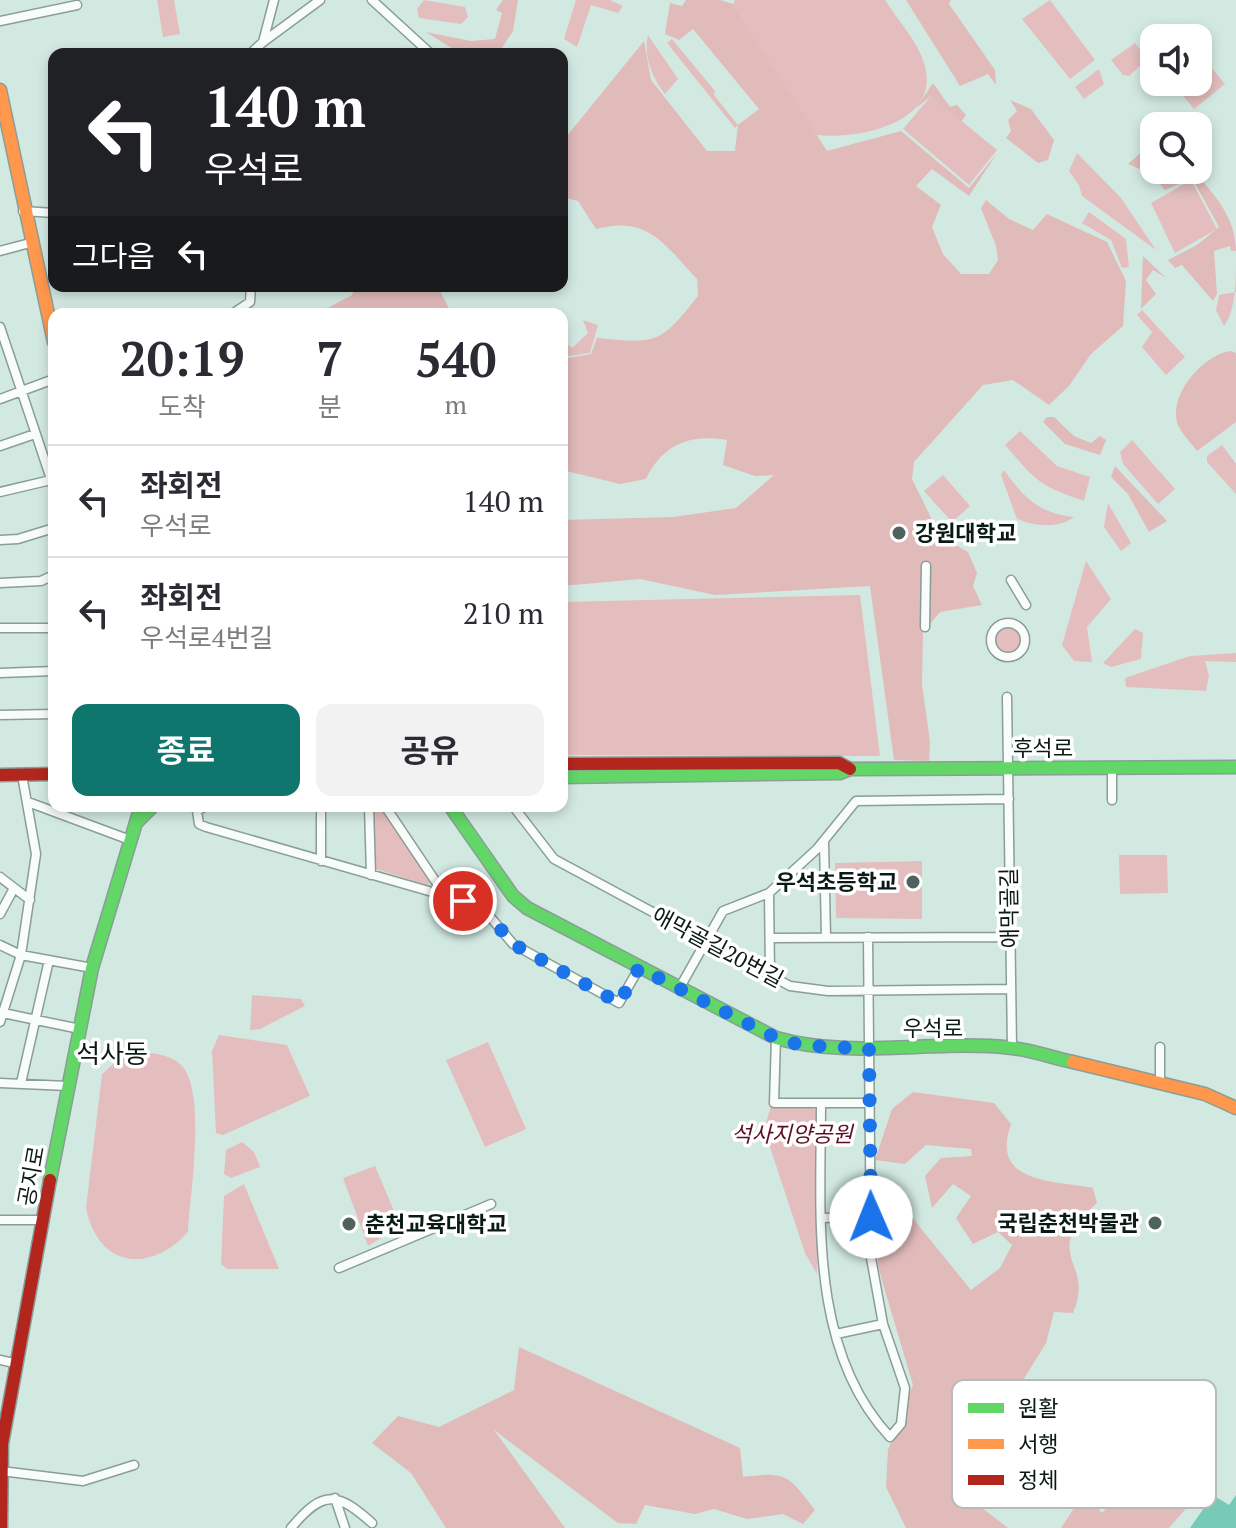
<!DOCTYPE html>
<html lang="ko">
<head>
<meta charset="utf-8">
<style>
  body { margin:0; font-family:"PT Serif","Noto Sans KR",serif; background:#f2f2f3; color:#2b2b33; height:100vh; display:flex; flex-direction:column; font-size:30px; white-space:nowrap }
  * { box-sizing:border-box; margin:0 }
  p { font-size:26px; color:#7c7c81 }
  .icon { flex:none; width:44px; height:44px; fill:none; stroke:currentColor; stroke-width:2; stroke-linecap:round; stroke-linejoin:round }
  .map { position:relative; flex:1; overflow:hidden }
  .details { position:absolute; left:48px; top:308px; width:520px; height:504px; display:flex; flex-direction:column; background:#fff; border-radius:16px; box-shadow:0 4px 12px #0003 }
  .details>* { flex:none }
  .guide { position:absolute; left:48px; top:48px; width:520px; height:244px; border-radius:16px; box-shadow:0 4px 12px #0003; background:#202124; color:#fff; overflow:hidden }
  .fabs { position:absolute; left:1140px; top:24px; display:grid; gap:16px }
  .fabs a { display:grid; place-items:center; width:72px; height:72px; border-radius:16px; background:#fff; box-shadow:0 4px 12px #0003; font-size:40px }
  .pin { position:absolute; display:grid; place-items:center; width:68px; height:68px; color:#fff; margin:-34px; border:4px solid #fff; border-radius:50%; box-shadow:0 2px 8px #0007 }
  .me { position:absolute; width:88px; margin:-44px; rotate:359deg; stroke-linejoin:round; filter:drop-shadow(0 0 6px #0008) }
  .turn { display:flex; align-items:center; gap:28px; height:168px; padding:0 24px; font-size:36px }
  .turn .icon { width:104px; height:104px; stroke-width:2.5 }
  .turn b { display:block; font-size:56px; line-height:68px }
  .then { display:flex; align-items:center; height:76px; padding:0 24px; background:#0003; gap:16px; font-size:30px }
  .eta { display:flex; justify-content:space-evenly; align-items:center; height:136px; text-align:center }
  .eta b { font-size:48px; font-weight:700; line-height:56px }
  .cta { display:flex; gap:16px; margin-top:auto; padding:16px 24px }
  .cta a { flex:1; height:92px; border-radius:16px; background:#0f766e; color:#fff; font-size:32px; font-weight:700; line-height:92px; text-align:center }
  .cta a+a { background:#f2f2f3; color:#2b2b33 }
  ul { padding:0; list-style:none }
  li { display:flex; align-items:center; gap:24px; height:112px; padding:0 24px; border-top:2px solid #e1e1e2 }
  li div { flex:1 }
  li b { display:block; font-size:30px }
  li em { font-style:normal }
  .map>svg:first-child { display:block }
  .green { fill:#e4bebe }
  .forest { fill:#e1baba }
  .water { fill:#76cab7 }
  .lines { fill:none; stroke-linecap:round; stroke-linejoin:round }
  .street-casing { stroke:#8a9d97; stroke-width:11 }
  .fast-casing { stroke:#8a9d97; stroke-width:15 }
  .slow-casing { stroke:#8a9d97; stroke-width:15 }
  .jam-casing { stroke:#8a9d97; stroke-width:15 }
  .street { stroke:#f8fcfb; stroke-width:8 }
  .fast { stroke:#63d668; stroke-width:12 }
  .slow { stroke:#ff974d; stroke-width:12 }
  .jam { stroke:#b3261e; stroke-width:12 }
  .route { stroke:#1a73e8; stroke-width:14; stroke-dasharray:0 25.2 }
  .poi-dot { fill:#50625d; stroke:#fff; stroke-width:3 }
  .labels { text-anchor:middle; stroke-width:7; stroke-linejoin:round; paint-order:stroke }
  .poi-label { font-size:22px; font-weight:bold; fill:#0a1a16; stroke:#fff; text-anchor:start }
  .street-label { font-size:22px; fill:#0a1a16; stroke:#fff }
  .park-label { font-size:22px; font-style:italic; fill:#5e0f1f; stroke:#fff }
  .quarter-label { font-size:26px; fill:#0a1a16; stroke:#fff }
  .key { fill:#fff; stroke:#b6bab9; stroke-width:2 }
  .key-label { font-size:22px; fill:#0a1a16 }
</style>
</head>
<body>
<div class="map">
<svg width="1236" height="1528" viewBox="0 0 1236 1528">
  <rect width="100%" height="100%" fill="#d2e9e2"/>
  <!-- green -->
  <path class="green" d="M157 0H174L180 34 163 37Z
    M424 0 465 7 468 17 461 24 419 18 417 9Z
    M576 0H610L623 6 618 13 591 5 577 47 564 39Z
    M735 0H885C897 19 918 42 924 63 943 123 859 140 816 135L733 4Z
    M1050 0 1095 60 1070 79 1022 19Z
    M648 35 678 79 665 94C652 78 643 55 648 35Z
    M672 39 715 91 714 95 738 125 735 128 667 43Z
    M1135 43 1147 59 1129 76 1123 75 1111 60Z
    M1198 51 1225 84 1194 109 1172 82H1198Z
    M1099 69 1104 84 1084 99 1075 87Z
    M931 96 997 150 969 185 903 129Z
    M1077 153 1121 198 1156 250 1082 196 1079 185 1069 171Z
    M1191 180 1217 229 1175 253 1151 203Z
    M1089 212 1126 239 1129 267 1122 268 1111 240 1082 223Z
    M1236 259C1236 280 1236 310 1224 326L1216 310 1219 295 1236 292Z
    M1142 310 1185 357 1166 375 1142 347 1152 332 1137 315Z
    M583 320 598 325 590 353 562 357V340L572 348 588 333Z
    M1020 431 1057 466 1090 477 1084 501C1038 485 1036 481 1005 445Z
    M1132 440 1175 489 1158 504 1123 464 1120 452Z
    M1222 445 1236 464V494L1207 462V456Z
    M1004 470C1024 498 1039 513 1074 517 1059 529 1034 526 1017 519L1001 475Z
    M943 475 970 506 952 522 924 491Z
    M1108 503 1131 543 1121 551 1104 527Z
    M1086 561 1111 599 1087 627 1092 662 1074 661 1062 645Z
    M860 595 880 756 562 755V602Z
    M994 642a14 14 0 1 1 28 0a14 14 0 1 1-28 0Z
    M1135 629 1143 633 1141 659 1111 667 1103 663Z
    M1236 653V662L1205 661 1209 675 1206 691 1126 687 1125 678 1190 656Z
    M380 807 431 881 427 885 373 868 371 810Z
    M1119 855H1167L1168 893 1120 894Z
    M922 861V919L836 918 835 863Z
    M252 995 301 999 305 1006 260 1029 250 1030Z
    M219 1035 287 1045 310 1096 223 1135 216 1133 212 1051Z
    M488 1042 526 1129 485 1147 446 1060Z
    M137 1052C152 1053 172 1054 183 1067 206 1096 190 1194 188 1232 150 1274 98 1268 86 1208L102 1074 121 1057Z
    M771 1106 812 1107 817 1111V1274L805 1253 764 1129Z
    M242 1142 254 1152 260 1167 231 1178 224 1174 226 1150Z
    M375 1166 397 1218 389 1233 368 1246 343 1178Z
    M244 1184 279 1269H227L221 1264 224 1196Z"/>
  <!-- forest -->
  <path class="forest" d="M503 0H518L513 31 498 54H461L426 32 471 41 495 39 502 13 496 10Z
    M686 0H720L733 4 827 151 901 131 969 188 997 153 969 196 932 169 916 186 941 205 932 227 943 254 961 274H989L998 260 996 246 981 208 986 200 1009 219 1033 230 1047 214 1107 242 1126 281 1123 326 1091 354 1069 386 1049 405 1013 380 983 385 914 462 912 479 940 536 968 552 977 573 973 586 982 605 940 612 923 632 922 684 930 742 929 761 894 760 870 586 715 595 640 579 562 586V520L673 517 736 508 774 475 755 476 723 465 727 440C690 434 663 444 646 479L620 484 562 470V359L591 354 597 338C657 344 660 344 698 296L697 279C664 244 648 215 596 229L578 201 562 197V142L644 41 651 80 707 151H735L738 125 759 109 693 29 679 40 665 34 670 3 682 6Z
    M906 0H951L949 4 995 70 996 85 988 74 960 86Z
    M933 83 950 107 957 105 966 115 961 122 931 96 916 108Z
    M1010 100 1031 109 1054 140 1048 160 1038 163 1006 138 1011 131 1008 120 1017 111Z
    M1154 141V170H1192C1214 193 1236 218 1236 251H1231L1230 246 1214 251 1217 294 1213 301 1182 265 1175 268 1168 260 1197 245 1219 227 1192 178 1165 190 1152 174 1128 164Z
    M1143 256 1166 278 1153 270 1146 280 1156 294 1141 309Z
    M356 286H432L440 291 452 314H316L352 295Z
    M1231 351 1236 353V422L1197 451C1191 443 1182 434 1178 425 1167 395 1204 354 1231 351Z
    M1047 417H1054L1074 436 1091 443 1100 436 1106 440 1100 455 1065 444 1043 422Z
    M1115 466 1167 521 1149 532 1128 494 1111 477Z
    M913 1092 994 1103 1011 1124C990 1183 1050 1180 1093 1188L1097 1203C1038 1257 1096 1260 1073 1313L1054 1312 1046 1343 966 1473 982 1508 1008 1528H906L886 1487 888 1450 913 1385 878 1267 877 1196 893 1194 971 1290 1000 1268 1012 1245 998 1232 973 1244 956 1218 971 1196 953 1184 932 1208 925 1176 941 1158 972 1156 971 1149 926 1145 905 1164 875 1160 892 1109Z
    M519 1347 740 1448 743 1477C787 1471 789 1476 815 1510L803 1524 783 1514 747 1519 714 1509 695 1514 645 1505 636 1524 618 1523 494 1430 565 1528H446L411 1473 372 1443 398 1416 439 1427 514 1390Z
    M1146 1439 1209 1482 1169 1528H1061L1084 1493 1102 1513 1118 1496 1123 1467Z"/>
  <!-- water -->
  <path class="water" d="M1213 1495 1229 1505 1236 1495V1528H1190Z"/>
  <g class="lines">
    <!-- street casing -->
    <g class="street-casing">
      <path id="street" d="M372 0 431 54
        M0 21 77 5
        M263 42 320 0
        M250 54 263 42 274 0
        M23 211 54 213
        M0 251 30 243
        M232 314 250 302 251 286
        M0 327 54 488
        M0 399 54 379
        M0 446 35 434
        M0 492 51 480
        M0 540 18 539 54 528
        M1011 580 1026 605
        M0 583 41 581 54 575
        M991 640a17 17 0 1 1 34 0a17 17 0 1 1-34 0Z
        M925 627 926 566
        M0 628H54
        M0 673 54 671
        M1007 697 1012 1048
        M0 715 54 714
        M1112 800V768
        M28 802 130 840
        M206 806 197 811 199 824 206 827 481 906 513 944 619 1003 639 968
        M321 806V861
        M369 806 371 875
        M385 806 446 897
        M513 806 554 859 790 986 828 991 1010 989
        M824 841 826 938
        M0 877 30 900
        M769 893 770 974
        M0 914 13 890
        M771 938 1010 937
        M0 945 21 955 92 968
        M679 989 723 911 769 893 817 849 856 801 1009 799
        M3 1013 80 1029
        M0 1022 21 955 36 854 22 775
        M776 1038 774 1103H868
        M1160 1082V1047
        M0 1083 68 1086
        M21 1083 49 960
        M821 1104C821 1214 808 1349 890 1437L901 1424 905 1388 883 1324 871 1258 868 937
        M821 1218 871 1217
        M0 1220H44
        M339 1268 491 1204
        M836 1334 883 1324
        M0 1360 14 1363
        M1 1471 83 1481 134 1465
        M335 1498 345 1528
        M291 1528C324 1488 338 1493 372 1523"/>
    </g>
    <!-- fast casing -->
    <g class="fast-casing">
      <path id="fast" d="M562 777 840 773 850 769 1236 767
        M450 806 513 896 527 908 776 1038C853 1060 934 1039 1012 1048 1032 1050 1053 1058 1073 1062
        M137 822 153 806
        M50 1180 92 968 141 806"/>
    </g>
    <!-- slow casing -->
    <g class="slow-casing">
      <path id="slow" d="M0 90 54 342
        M1073 1062 1205 1094 1236 1108"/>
    </g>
    <!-- jam casing -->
    <g class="jam-casing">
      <path id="jam" d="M562 764 839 763 850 769
        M0 775 54 774
        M1 1528 2 1444 50 1180"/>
    </g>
    <!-- street -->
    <use href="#street" class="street"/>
    <!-- fast -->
    <use href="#fast" class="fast"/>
    <!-- slow -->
    <use href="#slow" class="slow"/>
    <!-- jam -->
    <use href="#jam" class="jam"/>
  </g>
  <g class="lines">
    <!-- route -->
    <path class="route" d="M463 901 481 906 513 944 619 1003 639 968 776 1038 800 1045 869 1049 871 1217"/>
  </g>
  <!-- markers -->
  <g class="poi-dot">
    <circle cx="899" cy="533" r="8"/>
    <circle cx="913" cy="882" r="8"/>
    <circle cx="1155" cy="1223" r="8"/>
    <circle cx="349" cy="1224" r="8"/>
  </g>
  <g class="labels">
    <!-- poi labels -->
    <g class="poi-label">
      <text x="915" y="541">강원대학교</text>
      <text x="897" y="890" text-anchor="end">우석초등학교</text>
      <text x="1139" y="1231" text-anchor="end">국립춘천박물관</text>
      <text x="365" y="1232">춘천교육대학교</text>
    </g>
    <!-- street labels -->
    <g class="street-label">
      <text x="1043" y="756">후석로</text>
      <text transform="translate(1009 908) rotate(-91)" y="8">애막골길</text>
      <text transform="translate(718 947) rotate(28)" y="8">애막골길20번길</text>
      <text x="933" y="1036">우석로</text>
      <text transform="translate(31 1176) rotate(-80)" y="8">공지로</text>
    </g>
    <!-- park labels -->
    <g class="park-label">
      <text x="792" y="1142">석사지양공원</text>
    </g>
    <!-- quarter labels -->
    <g class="quarter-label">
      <text x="112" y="1063">석사동</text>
    </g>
  </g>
  <!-- legend -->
  <rect x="952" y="1380" width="264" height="128" rx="12" class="key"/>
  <rect x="968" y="1403" width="36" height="10" fill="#63d668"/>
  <rect x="968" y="1439" width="36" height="10" fill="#ff974d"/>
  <rect x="968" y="1475" width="36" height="10" fill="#b3261e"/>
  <g class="key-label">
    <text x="1018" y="1416">원활</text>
    <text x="1018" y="1452">서행</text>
    <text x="1018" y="1488">정체</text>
  </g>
</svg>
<div class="fabs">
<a><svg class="icon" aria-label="sound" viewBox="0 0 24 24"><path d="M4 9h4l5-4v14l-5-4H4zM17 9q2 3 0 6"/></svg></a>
<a><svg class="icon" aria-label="search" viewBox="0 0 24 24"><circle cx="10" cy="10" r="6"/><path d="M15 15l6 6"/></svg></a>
</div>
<div class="pin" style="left:463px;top:901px;background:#d93025"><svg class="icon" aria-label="arrive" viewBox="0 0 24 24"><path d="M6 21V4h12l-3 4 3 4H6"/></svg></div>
<svg class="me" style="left:871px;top:1217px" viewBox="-20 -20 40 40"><circle r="19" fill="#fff"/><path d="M0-13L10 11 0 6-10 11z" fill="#1a73e8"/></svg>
<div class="guide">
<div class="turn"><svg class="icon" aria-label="left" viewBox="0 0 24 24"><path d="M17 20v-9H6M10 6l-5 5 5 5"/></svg><div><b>140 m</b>우석로</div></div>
<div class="then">그다음<svg class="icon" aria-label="left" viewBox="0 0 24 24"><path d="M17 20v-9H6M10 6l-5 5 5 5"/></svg></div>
</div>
<section class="details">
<div class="eta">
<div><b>20:19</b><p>도착</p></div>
<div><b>7</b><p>분</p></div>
<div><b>540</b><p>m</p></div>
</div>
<ul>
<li><svg class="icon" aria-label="left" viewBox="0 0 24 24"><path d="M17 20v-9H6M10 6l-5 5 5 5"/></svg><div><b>좌회전</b><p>우석로</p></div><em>140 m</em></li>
<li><svg class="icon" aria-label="left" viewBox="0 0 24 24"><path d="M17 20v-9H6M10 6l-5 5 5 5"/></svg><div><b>좌회전</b><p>우석로4번길</p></div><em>210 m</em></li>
</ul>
<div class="cta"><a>종료</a><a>공유</a></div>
</section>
</div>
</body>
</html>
